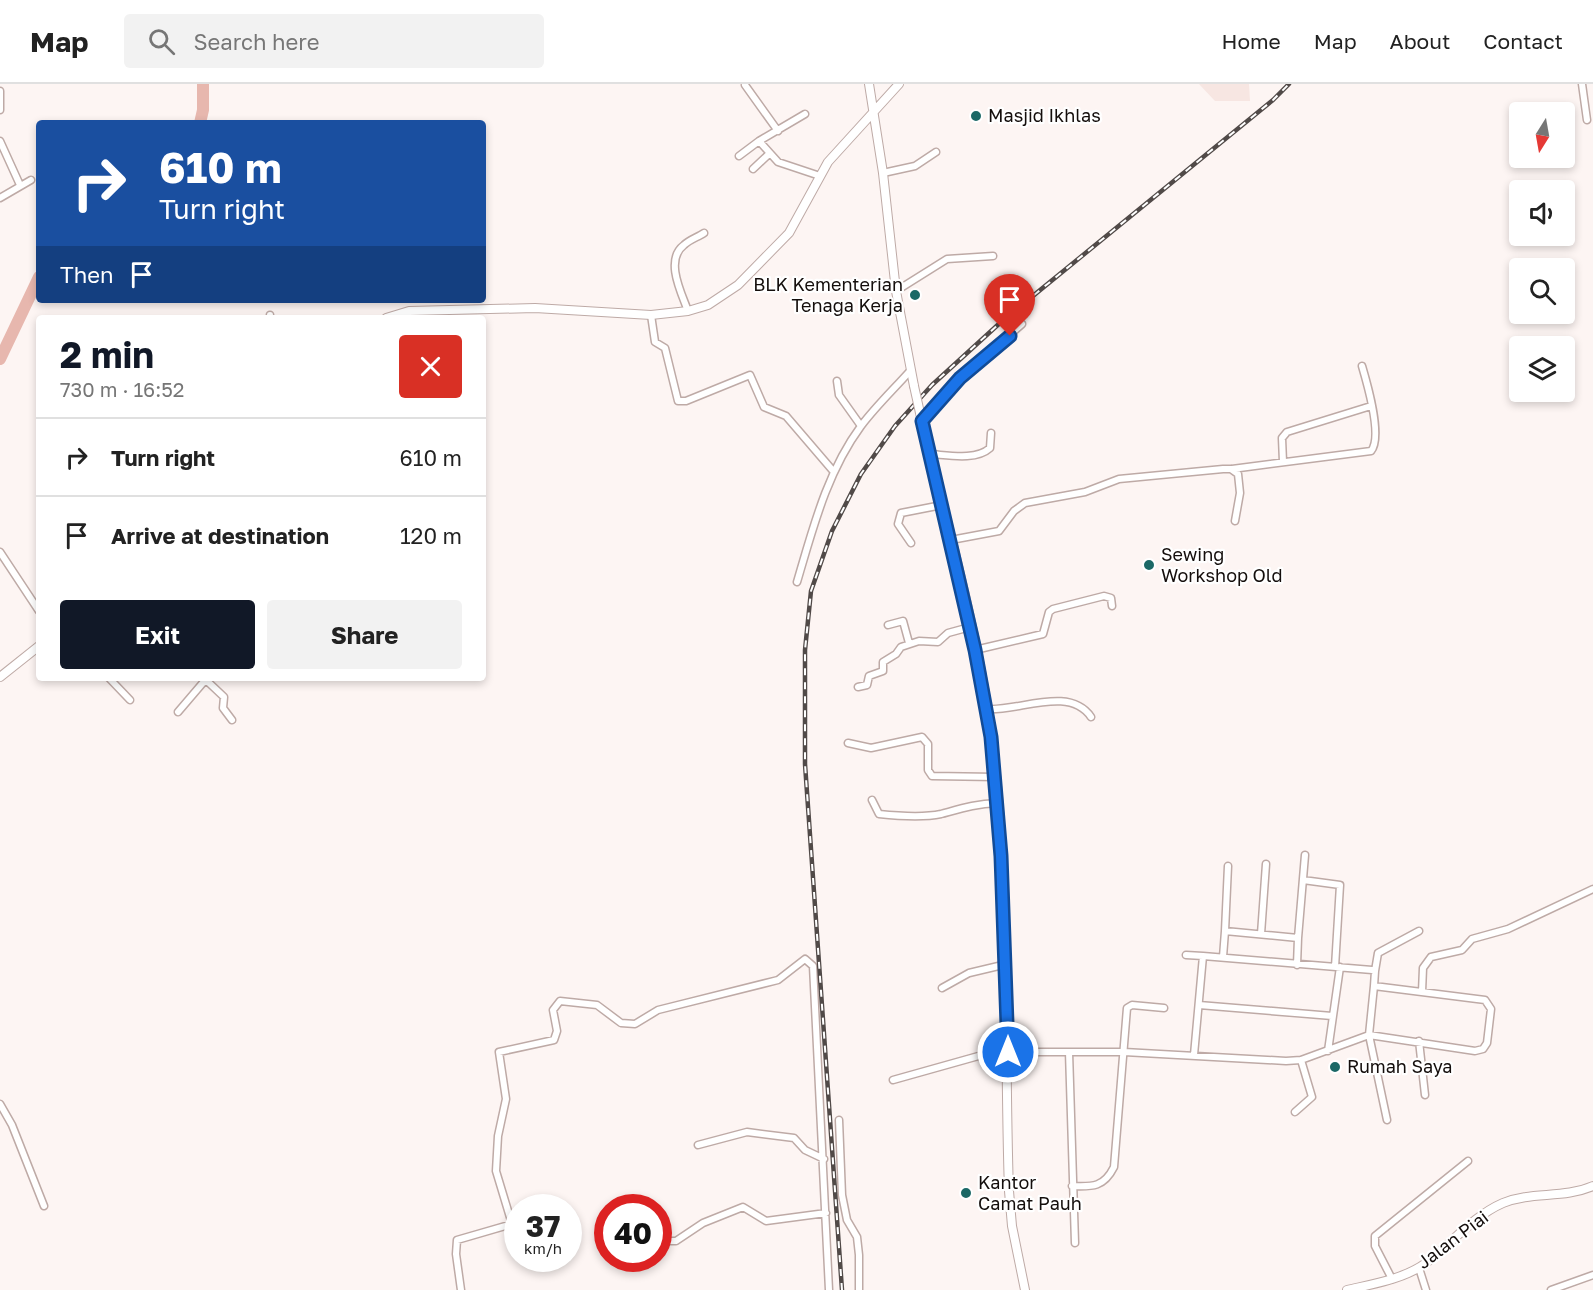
<!DOCTYPE html>
<html lang="en">
<head>
<meta charset="utf-8">
<style>
  body { margin:0; font-family:"Golos Text",sans-serif; background:#f2f2f2; color:#222; height:100vh; display:flex; flex-direction:column; font-size:22px; white-space:nowrap }
  * { box-sizing:border-box; margin:0 }
  p { font-size:20px; color:#767676 }
  .icon { flex:none; width:33px; height:33px; fill:none; stroke:currentColor; stroke-width:2; stroke-linecap:round; stroke-linejoin:round }
  .map { position:relative; flex:1; overflow:hidden }
  .drawer { position:absolute; left:36px; top:231px; width:450px; height:366px; display:flex; flex-direction:column; background:#fff; border-radius:6px; box-shadow:0 3px 9px #0003 }
  .drawer>* { flex:none }
  .banner { position:absolute; left:36px; top:36px; width:450px; height:183px; border-radius:6px; box-shadow:0 3px 9px #0003; background:#1a4fa0; color:#fff; overflow:hidden }
  .needle { width:39px; rotate:191deg }
  .tools { position:absolute; left:1509px; top:18px; display:grid; gap:12px }
  .tools a { display:grid; place-items:center; width:66px; height:66px; border-radius:6px; background:#fff; box-shadow:0 3px 9px #0003; font-size:30px }
  .speed { position:absolute; left:504px; top:1110px; display:flex; gap:12px; font-size:30px; font-weight:700; text-align:center }
  .speed>* { display:grid; place-content:center; width:78px; height:78px; border-radius:50%; background:#fff; box-shadow:0 3px 9px #0003; line-height:1 }
  .speed small { font-size:15px; font-weight:400 }
  .speed .limit { border:9px solid #d22; background:#fff; color:#111 }
  .pin { position:absolute; display:grid; place-items:center; width:51px; height:51px; color:#fff; margin:-62px -26px; border-radius:50% 50% 50% 0; rotate:-45deg; box-shadow:0 0 6px #0007 }
  .pin .icon { rotate:45deg }
  .me { position:absolute; width:66px; margin:-33px; rotate:0deg; stroke-linejoin:round; filter:drop-shadow(0 0 4px #0008) }
  .turn { display:flex; align-items:center; gap:21px; height:126px; padding:0 24px; font-size:27px }
  .turn .icon { width:78px; height:78px; stroke-width:2.5 }
  .turn b { display:block; font-size:42px; line-height:51px }
  .then { display:flex; align-items:center; height:57px; padding:0 24px; background:#0003; gap:12px; font-size:22px }
  .round { display:grid; place-items:center; flex:none; width:63px; height:63px; border-radius:6px; background:#f2f2f2 }
  .head { display:flex; align-items:center; justify-content:space-between; height:102px; padding:0 24px }
  h1 { font-size:36px; font-weight:700; line-height:45px; color:#111827 }
  .primary-button { display:flex; gap:12px; margin-top:auto; padding:12px 24px }
  .primary-button a { flex:1; height:69px; border-radius:6px; background:#111827; color:#fff; font-size:24px; font-weight:700; line-height:69px; text-align:center }
  .primary-button a+a { background:#f2f2f2; color:#222 }
  ul { padding:0; list-style:none }
  li { display:flex; align-items:center; gap:18px; height:78px; padding:0 24px; border-top:2px solid #e0e0e0 }
  li div { flex:1 }
  li b { display:block; font-size:22px }
  li em { font-style:normal }
  header { display:flex; align-items:center; gap:36px; box-sizing:border-box; height:84px; padding:0 30px; background:#fff; border-bottom:2px solid #e0e0e0 }
  header strong { font-size:28px }
  nav { display:flex; gap:33px; margin-inline-start:auto; font-size:21px }
  .search { width:420px; height:54px; background:#f2f2f2; display:flex; align-items:center; gap:15px; box-sizing:border-box; padding:0 21px; border-radius:6px; color:#767676; font-size:22px }
  .map>svg:first-child { display:block }
  .built { fill:#f7e6e2 }
  .lines { fill:none; stroke-linecap:round; stroke-linejoin:round }
  .river { stroke:#e7b7ae; stroke-width:12 }
  .minor-casing { stroke:#beaaa6; stroke-width:9 }
  .tertiary-casing { stroke:#beaaa6; stroke-width:10 }
  .minor { stroke:#fff; stroke-width:6 }
  .tertiary { stroke:#fff; stroke-width:8 }
  .rail-casing { stroke:#514a48; stroke-width:4.5 }
  .rail { stroke:#fff; stroke-width:2; stroke-dasharray:7; stroke-linecap:butt }
  .tertiary-bridge-casing { stroke:#beaaa6; stroke-width:10; stroke-linecap:butt }
  .tertiary-bridge { stroke:#fff; stroke-width:8 }
  .route-casing { stroke:#114b97; stroke-width:15 }
  .route { stroke:#1a73e8; stroke-width:10 }
  .poi-dot { fill:#1b6866; stroke:#fff; stroke-width:2 }
  .labels { text-anchor:middle; stroke-width:4.5; stroke-linejoin:round; paint-order:stroke }
  .poi-label { font-size:18px; fill:#140e0c; stroke:#fff; text-anchor:start }
  .street-label { font-size:18px; fill:#140e0c; stroke:#fff }
</style>
</head>
<body>
<header>
<strong>Map</strong>
<div class="search"><svg class="icon" aria-label="search" viewBox="0 0 24 24"><circle cx="10" cy="10" r="6"/><path d="M15 15l6 6"/></svg>Search here</div>
<nav><a>Home</a><a>Map</a><a>About</a><a>Contact</a></nav>
</header>
<div class="map">
<svg width="1593" height="1206" viewBox="0 0 1593 1206">
  <rect width="100%" height="100%" fill="#fdf5f3"/>
  <!-- built -->
  <path class="built" d="M1199 0H1249L1250 17H1215Z"/>
  <g class="lines">
    <!-- river -->
    <path class="river" d="M200 39 203 26V0
      M0 275 39 193"/>
    <!-- minor casing -->
    <g class="minor-casing">
      <path id="minor" d="M1582 0 1587 36
        M745 1 778 47
        M0 7V26
        M805 30 759 57 778 78 820 92
        M0 57 20 101
        M739 72 759 57
        M753 85 770 69
        M883 89 915 82 936 68
        M0 114 31 96
        M896 207 947 175 993 172
        M688 227C682 210 664 176 684 161 689 156 698 153 704 149
        M651 231 655 258 665 264 678 317H686L750 291 764 323 786 332 834 388
        M270 234V231
        M837 297 839 311 861 342
        M922 337 960 294 1022 240
        M930 370C947 371 976 377 990 364L991 349
        M1283 378 1282 354 1287 348 1371 322
        M1232 385 1371 367C1383 353 1367 299 1362 282
        M951 456 999 447 1014 427 1025 419 1085 408 1119 395 1223 385H1231L1238 390 1240 409 1235 437
        M911 459 898 440 901 429 942 421
        M0 468 39 527
        M797 498C813 444 827 388 861 342 876 322 894 305 910 287
        M888 541 903 537 909 559
        M975 566 1043 550 1049 528 1053 525 1104 512 1111 514 1112 522
        M109 594 130 616
        M206 596 224 613 223 624 232 636
        M858 603 867 601 869 592 883 587V578L896 570 901 563 919 557 938 558 948 549 970 543
        M987 625C1018 628 1069 601 1091 633
        M178 628 207 594
        M848 659 871 664 922 653 928 660V686L932 692 996 693
        M872 716 879 730C898 732 922 734 941 730 963 724 975 720 998 719
        M1228 782 1225 847 1298 854 1297 881
        M1303 796 1340 801 1335 883
        M1261 850 1266 780
        M1298 854 1305 771
        M1186 871 1203 872 1194 971
        M1223 873 1225 847
        M1375 887 1378 869 1419 847
        M1374 902 1369 951 1387 1036
        M942 904 969 889 1007 880
        M1422 908 1423 884 1431 873 1462 866 1472 855 1508 845 1593 805
        M1199 921 1332 932
        M1419 957 1425 1011
        M1328 967 1340 883
        M1008 968H1124L1286 977 1301 976 1369 951 1475 967 1483 965 1487 959 1491 925 1485 916 1374 902 1375 887 1372 886 1203 872
        M1069 968 1075 1159
        M893 996 1007 964
        M0 1020 12 1041 44 1122
        M1295 1028 1312 1013 1301 976
        M839 1036 842 1111 847 1136 857 1153 859 1171V1206
        M698 1061 747 1048 794 1054 805 1066 824 1075
        M1072 1102C1093 1103 1104 1103 1114 1083L1127 924 1132 921 1164 924
        M658 1148 666 1157H676L703 1139 743 1123 766 1137 826 1129
        M1419 1184 1426 1206
        M1392 1195 1375 1162V1152L1468 1077
        M461 1206 456 1170 457 1156 512 1140 496 1087 498 1052 506 1015 499 968 554 956 557 947 553 926 560 917 597 921 621 939 635 940 658 926 778 896 805 875 813 882 829 1206
        M1551 1206 1593 1191"/>
    </g>
    <!-- tertiary casing -->
    <g class="tertiary-casing">
      <path id="tertiary" d="M869 0 883 89 896 207 914 302
        M386 234 409 227 535 224 651 231 688 227 708 221 738 201 789 149 828 78 899 0
        M920 329C947 439 981 559 994 671 1010 816 1004 962 1009 1107L1012 1142 1025 1206
        M0 593 39 562
        M1347 1206C1373 1200 1404 1195 1426 1179 1451 1160 1473 1132 1503 1119 1532 1107 1563 1115 1593 1102"/>
    </g>
    <!-- minor -->
    <use href="#minor" class="minor"/>
    <!-- tertiary -->
    <use href="#tertiary" class="tertiary"/>
    <!-- rail casing -->
    <g class="rail-casing">
      <path id="rail" d="M842 1206 805 680V566L811 507 832 447 861 390 895 342 932 301 1001 238 1273 16 1289 0"/>
    </g>
    <!-- rail -->
    <use href="#rail" class="rail"/>
    <!-- tertiary-bridge casing -->
    <g class="tertiary-bridge-casing">
      <path id="tertiary-bridge" d="M914 302 920 329"/>
    </g>
    <!-- tertiary-bridge -->
    <use href="#tertiary-bridge" class="tertiary-bridge"/>
  </g>
  <g class="lines">
    <!-- route casing -->
    <g class="route-casing">
      <path id="route" d="M1008 968 1001 772 991 653 975 566 922 337 960 294 1010 252"/>
    </g>
    <!-- route -->
    <use href="#route" class="route"/>
  </g>
  <!-- markers -->
  <g class="poi-dot">
    <circle cx="976" cy="32" r="6"/>
    <circle cx="915" cy="211" r="6"/>
    <circle cx="1149" cy="481" r="6"/>
    <circle cx="1335" cy="983" r="6"/>
    <circle cx="966" cy="1109" r="6"/>
  </g>
  <g class="labels">
    <!-- poi labels -->
    <g class="poi-label">
      <text x="988" y="38">Masjid Ikhlas</text>
      <text x="903" y="207" text-anchor="end">BLK Kementerian<tspan x="903" dy="21">Tenaga Kerja</tspan></text>
      <text x="1161" y="477">Sewing<tspan x="1161" dy="21">Workshop Old</tspan></text>
      <text x="1347" y="989">Rumah Saya</text>
      <text x="978" y="1105">Kantor<tspan x="978" dy="21">Camat Pauh</tspan></text>
    </g>
    <!-- street labels -->
    <g class="street-label">
      <text transform="translate(1453 1156) rotate(-37)" y="6">Jalan Piai</text>
    </g>
  </g>
</svg>
<div class="tools">
<a><svg class="needle" viewBox="-14 -14 28 28"><path d="M0-13l5 13h-10z" fill="#e53935"/><path d="M0 13l5-13h-10z" fill="#767676"/></svg></a>
<a><svg class="icon" aria-label="sound" viewBox="0 0 24 24"><path d="M4 9h4l5-4v14l-5-4H4zM17 9q2 3 0 6"/></svg></a>
<a><svg class="icon" aria-label="search" viewBox="0 0 24 24"><circle cx="10" cy="10" r="6"/><path d="M15 15l6 6"/></svg></a>
<a><svg class="icon" aria-label="layers" viewBox="0 0 24 24"><path d="M12 4l9 5-9 5-9-5zM3 14l9 5 9-5"/></svg></a>
</div>
<div class="speed"><div>37<small>km/h</small></div><div class="limit">40</div></div>
<div class="pin" style="left:1010px;top:252px;background:#d93025"><svg class="icon" aria-label="arrive" viewBox="0 0 24 24"><path d="M6 21V4h12l-3 4 3 4H6"/></svg></div>
<svg class="me" style="left:1008px;top:968px" viewBox="-20 -20 40 40"><circle r="17" fill="#1a73e8" stroke="#fff" stroke-width="3"/><path d="M0-11L8 9 0 5-8 9z" fill="#fff"/></svg>
<div class="banner">
<div class="turn"><svg class="icon" aria-label="right" viewBox="0 0 24 24"><path d="M7 20v-9h11M14 6l5 5-5 5"/></svg><div><b>610 m</b>Turn right</div></div>
<div class="then">Then<svg class="icon" aria-label="arrive" viewBox="0 0 24 24"><path d="M6 21V4h12l-3 4 3 4H6"/></svg></div>
</div>
<section class="drawer">
<div class="head"><div><h1>2 min</h1><p>730 m · 16:52</p></div><a class="round" style="background:#d93025;color:#fff"><svg class="icon" aria-label="close" viewBox="0 0 24 24"><path d="M6 6l12 12M18 6L6 18"/></svg></a></div>
<ul>
<li><svg class="icon" aria-label="right" viewBox="0 0 24 24"><path d="M7 20v-9h11M14 6l5 5-5 5"/></svg><div><b>Turn right</b></div><em>610 m</em></li>
<li><svg class="icon" aria-label="arrive" viewBox="0 0 24 24"><path d="M6 21V4h12l-3 4 3 4H6"/></svg><div><b>Arrive at destination</b></div><em>120 m</em></li>
</ul>
<div class="primary-button"><a>Exit</a><a>Share</a></div>
</section>
</div>
</body>
</html>
